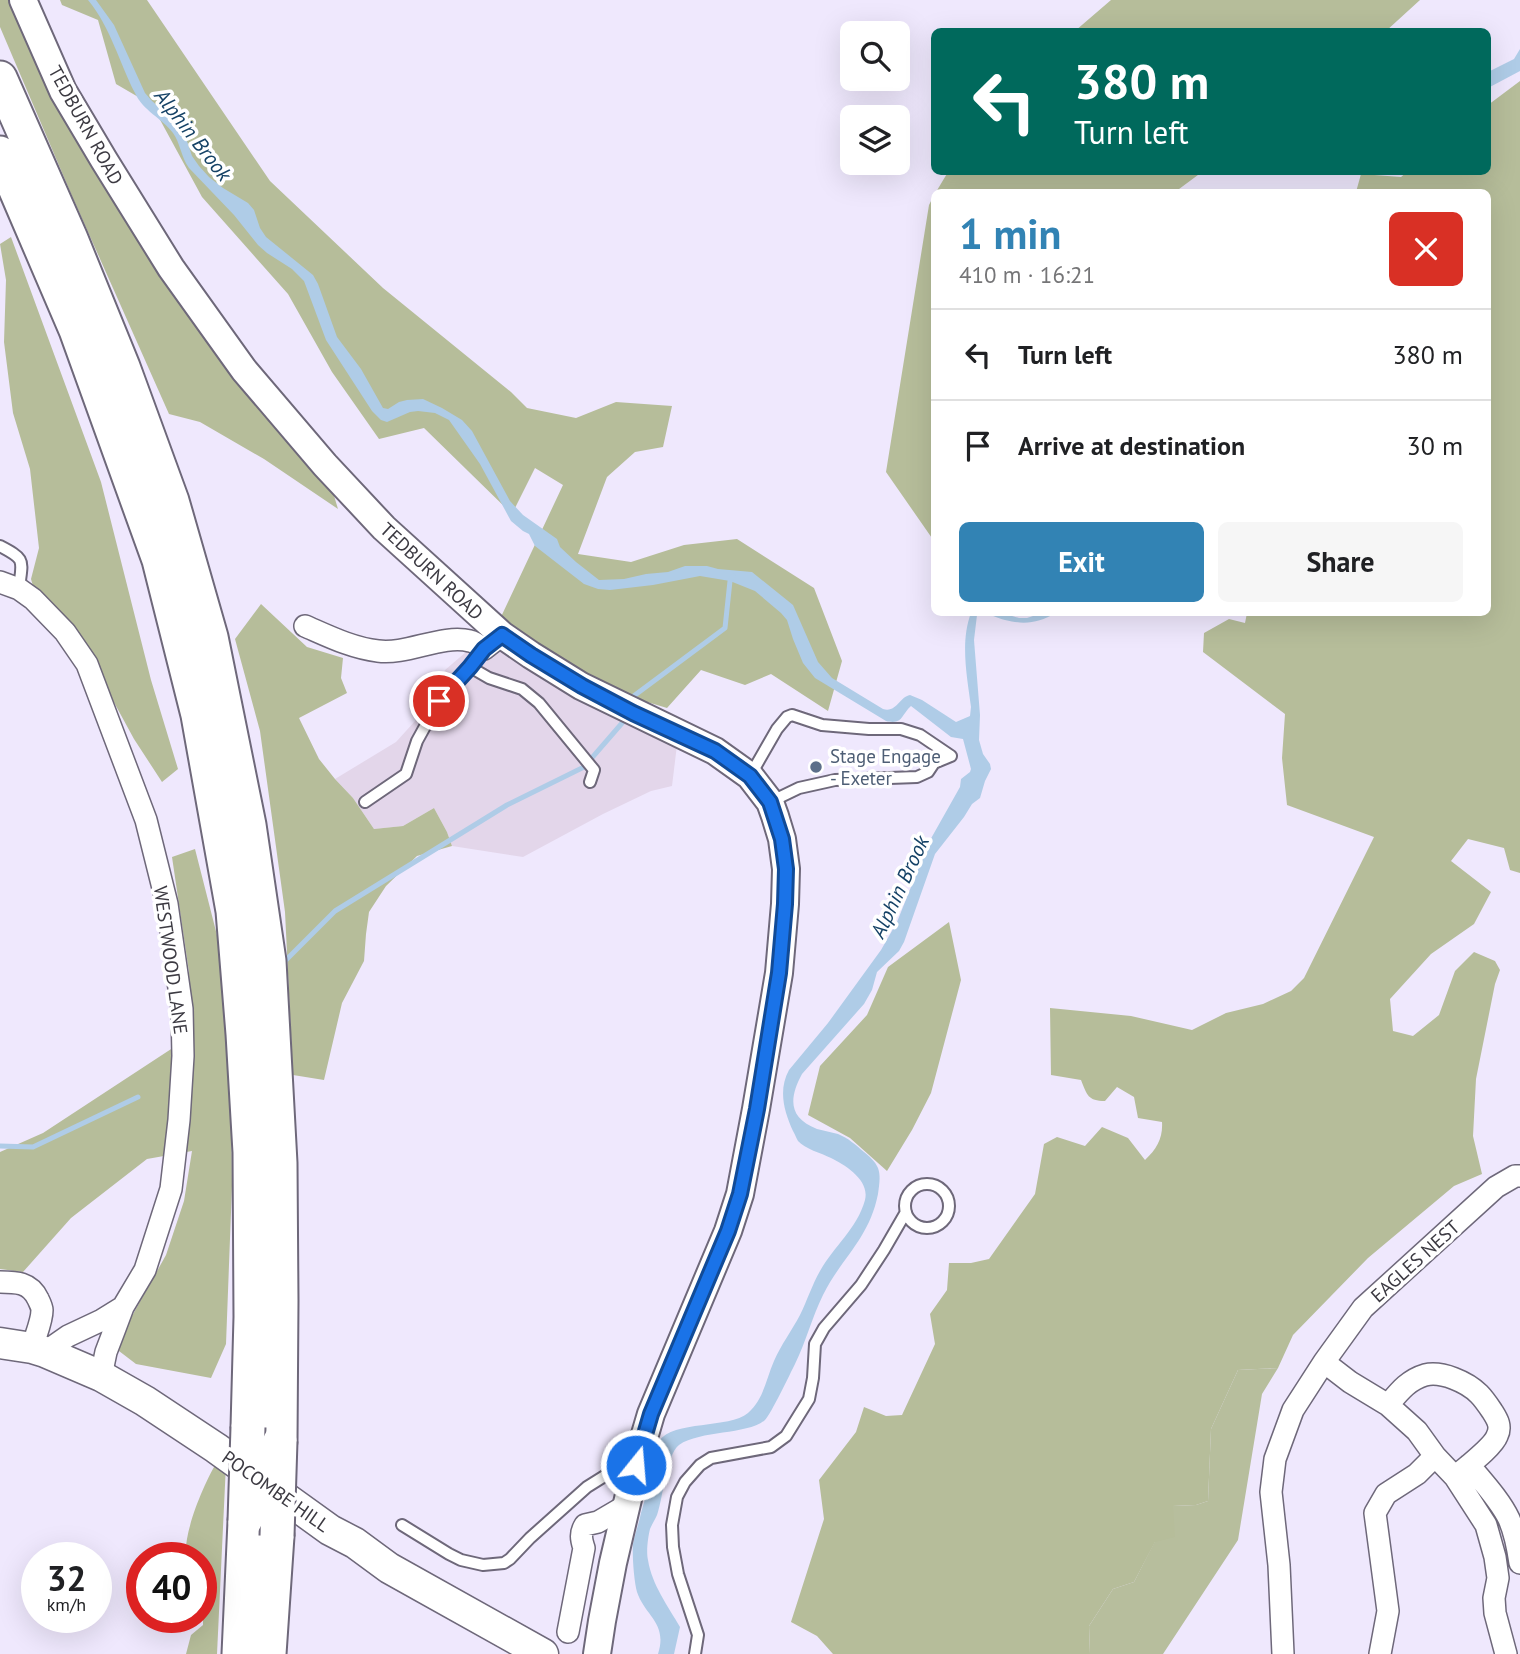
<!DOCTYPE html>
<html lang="en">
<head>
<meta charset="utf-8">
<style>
  body { margin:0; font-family:"PT Sans",sans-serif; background:#f6f6f6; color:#202124; height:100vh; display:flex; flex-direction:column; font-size:26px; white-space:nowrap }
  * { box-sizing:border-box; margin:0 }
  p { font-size:23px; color:#757577 }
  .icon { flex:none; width:38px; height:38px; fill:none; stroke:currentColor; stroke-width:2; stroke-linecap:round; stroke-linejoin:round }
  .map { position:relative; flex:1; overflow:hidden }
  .details { position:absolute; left:931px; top:189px; width:560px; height:427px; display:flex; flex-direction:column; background:#fff; border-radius:10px; box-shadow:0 7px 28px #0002 }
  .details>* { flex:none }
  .hud { position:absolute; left:931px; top:28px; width:560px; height:147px; border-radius:10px; box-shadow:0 7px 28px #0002; background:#00695c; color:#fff; overflow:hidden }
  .buttons { position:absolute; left:840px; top:21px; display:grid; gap:14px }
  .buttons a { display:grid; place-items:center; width:70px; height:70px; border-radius:10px; background:#fff; box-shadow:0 7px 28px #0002; font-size:35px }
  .speed { position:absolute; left:21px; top:1542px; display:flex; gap:14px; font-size:35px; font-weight:700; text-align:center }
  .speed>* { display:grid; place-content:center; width:91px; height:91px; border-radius:50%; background:#fff; box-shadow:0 7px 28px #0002; line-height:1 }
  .speed small { font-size:18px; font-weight:400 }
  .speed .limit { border:10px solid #d22; background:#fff; color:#111 }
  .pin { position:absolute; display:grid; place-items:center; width:60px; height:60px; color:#fff; margin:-30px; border:4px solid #fff; border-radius:50%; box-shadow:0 2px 7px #0007 }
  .me { position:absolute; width:77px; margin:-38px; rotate:17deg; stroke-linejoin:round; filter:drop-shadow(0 0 5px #0008) }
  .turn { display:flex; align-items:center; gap:24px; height:147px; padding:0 28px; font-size:32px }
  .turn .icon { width:91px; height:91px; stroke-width:2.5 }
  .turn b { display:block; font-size:49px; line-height:60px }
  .round { display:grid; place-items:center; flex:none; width:74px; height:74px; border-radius:10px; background:#f6f6f6 }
  .head { display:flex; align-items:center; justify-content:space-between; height:119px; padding:0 28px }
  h1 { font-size:42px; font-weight:600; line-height:52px; color:#3283b4 }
  .primary-button { display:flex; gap:14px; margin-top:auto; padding:14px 28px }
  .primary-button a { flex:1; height:80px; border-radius:10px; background:#3283b4; color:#fff; font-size:28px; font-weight:600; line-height:80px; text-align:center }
  .primary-button a+a { background:#f6f6f6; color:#202124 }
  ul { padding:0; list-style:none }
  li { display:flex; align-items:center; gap:21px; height:91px; padding:0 28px; border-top:2px solid #e0e0e0 }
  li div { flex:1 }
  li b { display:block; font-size:26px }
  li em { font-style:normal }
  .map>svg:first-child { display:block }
  .commercial { fill:#e3d6ea }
  .green { fill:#b7be9d }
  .forest { fill:#b6bd9a }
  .water { fill:#afcce7 }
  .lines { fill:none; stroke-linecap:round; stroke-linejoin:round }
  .stream { stroke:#afcce7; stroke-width:5 }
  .service-casing { stroke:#6e687a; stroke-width:14 }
  .minor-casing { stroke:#6e687a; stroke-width:24 }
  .tertiary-casing { stroke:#6e687a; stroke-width:30 }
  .secondary-casing { stroke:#6e687a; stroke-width:33 }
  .trunk-casing { stroke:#6e687a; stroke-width:37 }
  .service { stroke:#fff; stroke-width:10 }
  .minor { stroke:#fff; stroke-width:21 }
  .tertiary { stroke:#fff; stroke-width:26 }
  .secondary { stroke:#fff; stroke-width:30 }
  .trunk { stroke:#fff; stroke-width:33 }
  .trunk-bridge-casing { stroke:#6e687a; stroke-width:37; stroke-linecap:butt }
  .trunk-bridge { stroke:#fff; stroke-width:33 }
  .route-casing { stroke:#114b97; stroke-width:18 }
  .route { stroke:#1a73e8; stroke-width:12 }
  .service-dot { fill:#5c6f8a; stroke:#fff; stroke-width:2.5 }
  .labels { text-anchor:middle; stroke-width:7; stroke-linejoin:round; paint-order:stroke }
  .street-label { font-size:19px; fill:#3c3a42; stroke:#fff }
  .service-label { font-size:19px; fill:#4e5e75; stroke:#fff; text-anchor:start }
  .water-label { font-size:21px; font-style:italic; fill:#154266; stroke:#fff }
</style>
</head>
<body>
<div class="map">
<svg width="1520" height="1654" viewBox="0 0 1520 1654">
  <rect width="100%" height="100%" fill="#efe8fd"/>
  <!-- commercial -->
  <path class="commercial" d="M487 634 677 745 672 786 651 791 603 814 523 857 452 846 447 832 434 808 403 826 374 829 353 798 335 779 396 742 425 710 445 670Z"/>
  <!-- green -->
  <path class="green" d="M1278 1368 1262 1394 1238 1540 1163 1654H1090L1089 1626 1113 1589 1134 1582 1173 1506 1196 1505 1208 1501 1211 1429 1238 1370Z"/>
  <!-- forest -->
  <path class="forest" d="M0 0H11L87 158 212 350 329 479 338 509 264 459 200 422 169 414 72 196 0 27Z
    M60 0H147L270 181 383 288 511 392 527 408 576 418 616 402 672 406 663 447 635 452 607 477 578 554 631 562 684 545 737 539 814 588 842 661 828 711 771 674 745 685 701 670 667 708 601 688 500 619 563 485 535 468 512 514 424 428 379 439 332 372 288 294 202 197 152 105 116 84 98 20 62 5Z
    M1111 0H1420L1386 31H1075Z
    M1520 81V873L1510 870 1504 848 1468 839 1451 861 1491 892 1474 924 1431 954 1390 999 1393 1031 1413 1036 1439 1015 1455 971 1474 952 1495 961 1500 970 1495 984 1476 1079 1473 1136 1482 1174 1454 1186 1368 1258 1293 1335 1278 1368 1238 1370 1211 1429 1208 1501 1196 1505 1173 1506 1175 1537 1155 1542 1134 1582 1113 1589 1089 1626 1090 1654H833L817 1636 791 1622 824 1519 819 1480 856 1432 864 1407 886 1416 902 1415 935 1344 930 1314 947 1290 949 1263H971L989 1259 1035 1194 1044 1144 1057 1137 1085 1146 1102 1127 1128 1138 1145 1160C1157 1149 1163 1138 1162 1122L1138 1118 1134 1097 1117 1087 1105 1101C1088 1101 1087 1095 1081 1080L1051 1075 1050 1008 1131 1016 1192 1030 1226 1013 1263 1004 1291 991 1304 978 1374 837 1287 805 1282 758 1285 714 1203 652 1204 633 1229 619 1245 623 1247 613 1488 612V192H1356L1361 174 1401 177 1407 172H1488V105Z
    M948 172H1202L1175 192H936Z
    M934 195V541L886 472 929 205Z
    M11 237 101 482 151 680 178 769 162 782 134 739 86 651 37 600 31 579 39 548 30 469 13 413 4 342 6 280 0 244Z
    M261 604 307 647 343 658 341 678 347 693 299 718 319 759 335 779 353 798 374 829 403 826 434 808 447 832 452 846 417 856 386 886 369 912 366 934 364 961 342 1003 324 1080 293 1075 285 912 260 731 235 639Z
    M195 849 220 947 231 1077 232 1186 226 1344 211 1378 136 1364 119 1351 122 1334 166 1255 184 1201 192 1151 147 1159 71 1218 23 1272 0 1269V1152L43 1133 191 1036 189 972 172 857Z
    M949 922 961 980 931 1093 912 1130 887 1171 850 1138 808 1115 820 1066 867 1015 888 967Z
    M217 1462 226 1464 217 1654H186L191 1635 203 1625V1604L201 1601V1558L186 1557C183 1533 204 1483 217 1462Z"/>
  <!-- water -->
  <path class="water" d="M88 0H96L114 25 145 93 152 101 173 119 180 128 185 135 192 156 199 166 209 177 223 188 248 203 254 210 260 228 266 237 313 275 318 284 337 337 361 369 383 408 388 409 399 402 407 400 423 399 442 408 462 420 472 431 510 501 523 515 557 539 560 547 576 562 599 580 624 579 646 574 668 572 685 566H707L718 569 752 572 793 605 818 662 832 678 883 709C897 713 899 697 910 695L922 700 956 722 970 716 971 707C967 676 960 642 971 613H1002L1019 618H1027L1042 613H1056C1038 623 1025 625 1005 620 995 618 987 611 977 615L974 640 980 715 979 740 983 754 990 764 991 769 985 781 980 798 972 804 964 817 935 854 904 942 899 951 877 972 872 990 864 1004 802 1074C789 1098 788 1118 817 1129 824 1131 831 1132 838 1134 848 1138 856 1145 864 1152 869 1156 875 1161 878 1168 881 1176 879 1186 878 1194 869 1239 842 1257 823 1295 812 1317 806 1342 795 1364 790 1374 771 1414 765 1420 748 1435 701 1430 679 1445 666 1455 663 1499 657 1515 655 1520 652 1524 650 1529 648 1537 646 1552 648 1560 652 1585 668 1606 680 1627L674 1654H658C668 1623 645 1616 637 1592 634 1582 632 1554 633 1544 635 1534 639 1523 641 1513 646 1496 651 1479 654 1462 655 1456 655 1446 659 1441 673 1420 729 1429 748 1413 764 1399 766 1379 774 1361 781 1345 792 1330 800 1315 807 1301 812 1285 820 1271 834 1246 857 1229 865 1200 870 1180 845 1165 831 1158 821 1153 805 1149 798 1141 796 1138 795 1134 793 1131 784 1111 778 1090 789 1070L828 1023 881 950 897 922 929 842 960 787 961 779 970 772 971 769 963 739 951 737 911 706C901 715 903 725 886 721L815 678 803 663 793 639 787 620 781 613 755 591 730 581 700 576 653 585 610 590 598 589 584 584 535 546 529 534 523 531 511 521 480 464 449 420 435 413 418 411 410 412 387 422 381 420 372 411 326 340 304 281 292 269 267 253 258 245 234 215 189 168C181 157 180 142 173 133 162 118 143 111 135 93 119 62 111 28 88 0Z
    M1520 49V71L1488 88V72L1514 59Z"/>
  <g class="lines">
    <!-- stream -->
    <path class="stream" d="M631 698 725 628 730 581 733 576
      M285 961 335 911 507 805 584 767 623 722
      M0 1146 33 1147 138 1097"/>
    <!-- service casing -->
    <g class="service-casing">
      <path id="service" d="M0 546C27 560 22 560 19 589
        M470 667 489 678 522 689 539 703 594 770 590 782
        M750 776 777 729 787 717 792 715 822 725 869 729H901L920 735 951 756
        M365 802 406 774 417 741 439 701 470 667 484 649
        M770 802 799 788 835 780 917 777 928 772 934 763 951 756
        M905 1206a22 22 0 1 1 44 0a22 22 0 1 1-44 0Z
        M402 1525 449 1554 461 1560 483 1565 504 1563 510 1559 530 1538 587 1487 611 1472 634 1465
        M695 1654 698 1635 678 1574 673 1547 672 1525 677 1497 685 1482 700 1465 711 1458 771 1447 786 1436 809 1399 813 1378 815 1344 824 1328 861 1285 884 1250 906 1212"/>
    </g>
    <!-- minor casing -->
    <g class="minor-casing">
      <path id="minor" d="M0 582 19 589 33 599 65 632 87 664 146 820 167 904 182 1009 183 1056 179 1120 171 1189 145 1270 123 1307 114 1331 106 1352 101 1376
        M305 626C328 636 352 648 378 651 407 655 442 634 470 641 475 642 480 646 484 649L502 635
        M0 1282C16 1282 30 1282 38 1299 39 1301 42 1308 42 1310 42 1322 35 1336 32 1348
        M45 1352 68 1336 102 1320 123 1307
        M1324 1362 1350 1382 1388 1405 1417 1431 1435 1456 1455 1477 1486 1525 1495 1557 1498 1578 1494 1598 1495 1613 1506 1654
        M1388 1405C1399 1392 1408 1380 1425 1375 1442 1371 1467 1382 1479 1394 1484 1399 1488 1405 1492 1411 1497 1419 1502 1426 1497 1436 1493 1447 1465 1468 1455 1477
        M1469 1465C1483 1482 1500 1500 1509 1519 1515 1533 1518 1549 1520 1563
        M568 1632 584 1548C581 1539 580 1533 585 1525L598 1522 627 1505
        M1283 1654 1279 1565 1271 1492 1275 1459 1293 1410 1324 1362 1363 1308 1496 1187 1515 1176H1520
        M1380 1654 1388 1611 1375 1513 1386 1494 1417 1474 1435 1456"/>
    </g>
    <!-- tertiary casing -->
    <g class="tertiary-casing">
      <path id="tertiary" d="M23 0 63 91 104 160 171 268 244 370 325 465 384 528 502 635 531 655 581 686 715 751 750 776 770 802 775 816 782 839 786 869 785 904 779 973 756 1109 740 1194 728 1231 651 1414 636 1465 613 1563 602 1621 597 1654"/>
    </g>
    <!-- secondary casing -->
    <g class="secondary-casing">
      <path id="secondary" d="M0 1343 32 1348 45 1352 101 1376 145 1401 216 1448 330 1530 355 1543 389 1568 543 1654"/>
    </g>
    <!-- trunk casing -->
    <g class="trunk-casing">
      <path id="trunk" d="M0 78 71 239 123 367 172 501 211 637 249 825 269 961 280 1163 281 1301 280 1441
        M0 153 76 330 159 560 198 715 233 911 243 1034 250 1152 251 1317 248 1427
        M239 1654 245 1521
        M269 1654 277 1536"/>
    </g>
    <!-- service -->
    <use href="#service" class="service"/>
    <!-- minor -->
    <use href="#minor" class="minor"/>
    <!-- tertiary -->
    <use href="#tertiary" class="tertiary"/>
    <!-- secondary -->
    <use href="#secondary" class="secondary"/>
    <!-- trunk -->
    <use href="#trunk" class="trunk"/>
    <!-- trunk-bridge casing -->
    <g class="trunk-bridge-casing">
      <path id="trunk-bridge" d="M245 1521 248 1427
        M277 1536 280 1441"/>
    </g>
    <!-- trunk-bridge -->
    <use href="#trunk-bridge" class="trunk-bridge"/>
  </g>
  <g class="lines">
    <!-- route casing -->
    <g class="route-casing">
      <path id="route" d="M439 701 470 667 484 649 502 635 531 655 582 686 633 713 715 751 750 776 770 802 782 839 786 869 785 904 779 973 757 1109 740 1194 728 1231 651 1414 636 1465"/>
    </g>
    <!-- route -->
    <use href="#route" class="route"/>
  </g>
  <!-- markers -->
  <circle class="service-dot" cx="816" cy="767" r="7"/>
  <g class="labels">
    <!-- street labels -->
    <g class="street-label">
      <text transform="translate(86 125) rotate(61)" y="7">TEDBURN ROAD</text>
      <text transform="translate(432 571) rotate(43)" y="7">TEDBURN ROAD</text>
      <text transform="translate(171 960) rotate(82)" y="7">WESTWOOD LANE</text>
      <text transform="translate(1415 1261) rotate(-42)" y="7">EAGLES NEST</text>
      <text transform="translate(276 1491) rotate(35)" y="7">POCOMBE HILL</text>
    </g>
    <!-- service labels -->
    <g class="service-label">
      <text x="830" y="763">Stage Engage<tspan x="830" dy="22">- Exeter</tspan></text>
    </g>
    <!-- water labels -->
    <g class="water-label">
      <text transform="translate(193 135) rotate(52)" y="7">Alphin Brook</text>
      <text transform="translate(900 887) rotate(-65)" y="7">Alphin Brook</text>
    </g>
  </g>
</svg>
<div class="buttons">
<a><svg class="icon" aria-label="search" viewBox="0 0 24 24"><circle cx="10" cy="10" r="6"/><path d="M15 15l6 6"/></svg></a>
<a><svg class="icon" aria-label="layers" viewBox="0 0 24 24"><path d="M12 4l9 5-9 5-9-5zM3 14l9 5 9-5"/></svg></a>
</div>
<div class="speed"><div>32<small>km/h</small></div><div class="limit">40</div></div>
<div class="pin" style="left:439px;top:701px;background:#d93025"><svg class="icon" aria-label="arrive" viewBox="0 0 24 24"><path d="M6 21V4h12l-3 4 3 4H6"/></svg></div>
<svg class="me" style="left:636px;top:1465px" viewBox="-20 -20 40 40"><circle r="17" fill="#1a73e8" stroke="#fff" stroke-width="3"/><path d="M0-11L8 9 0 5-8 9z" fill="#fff"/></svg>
<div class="hud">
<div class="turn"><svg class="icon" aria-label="left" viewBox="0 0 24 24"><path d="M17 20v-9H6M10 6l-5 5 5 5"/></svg><div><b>380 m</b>Turn left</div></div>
</div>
<section class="details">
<div class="head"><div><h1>1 min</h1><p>410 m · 16:21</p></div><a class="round" style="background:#d93025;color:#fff"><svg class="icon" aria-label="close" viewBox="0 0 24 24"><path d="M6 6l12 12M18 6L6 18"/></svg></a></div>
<ul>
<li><svg class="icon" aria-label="left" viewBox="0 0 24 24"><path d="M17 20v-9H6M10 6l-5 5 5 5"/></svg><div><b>Turn left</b></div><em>380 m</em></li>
<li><svg class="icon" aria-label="arrive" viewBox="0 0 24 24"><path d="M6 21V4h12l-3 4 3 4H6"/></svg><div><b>Arrive at destination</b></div><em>30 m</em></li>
</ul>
<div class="primary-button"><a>Exit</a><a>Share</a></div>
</section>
</div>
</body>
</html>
